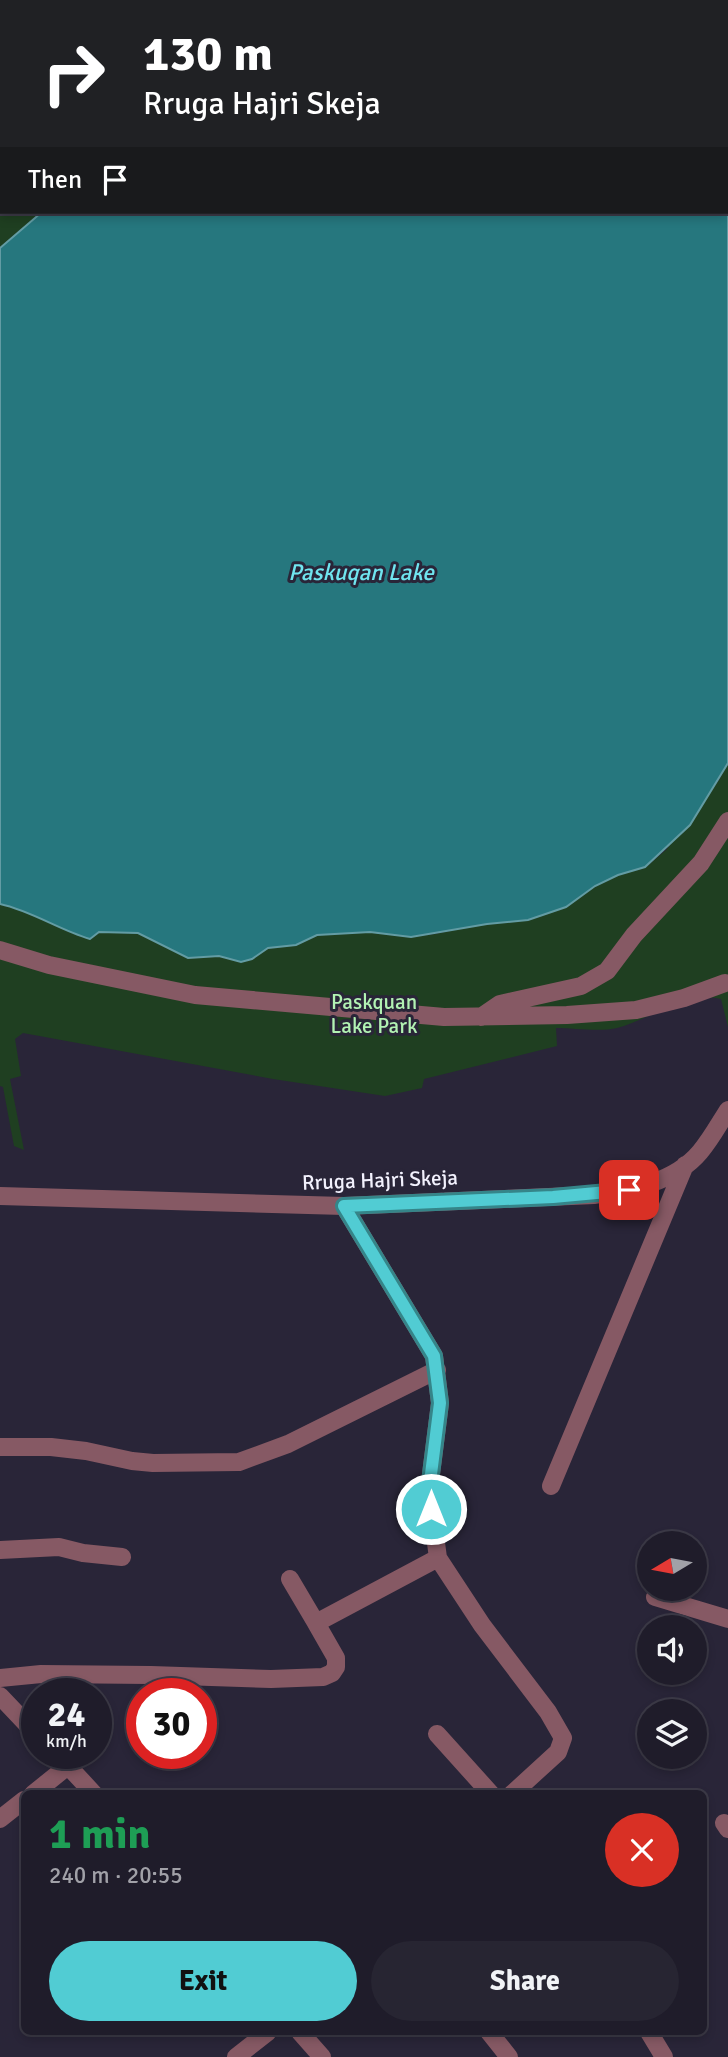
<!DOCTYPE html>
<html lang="en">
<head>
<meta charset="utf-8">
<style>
  body { margin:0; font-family:Signika,sans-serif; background:#272532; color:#f1f3f6; height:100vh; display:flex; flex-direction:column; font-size:26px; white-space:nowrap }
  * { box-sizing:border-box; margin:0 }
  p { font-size:23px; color:#a1a1a8 }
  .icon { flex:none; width:38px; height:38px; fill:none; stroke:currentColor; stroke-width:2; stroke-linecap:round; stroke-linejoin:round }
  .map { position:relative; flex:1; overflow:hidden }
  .panel { position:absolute; left:21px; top:1790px; width:686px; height:245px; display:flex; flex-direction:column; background:#1f1c2a; border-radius:10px; box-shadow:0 4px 10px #0003,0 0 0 2px #3c3a47 }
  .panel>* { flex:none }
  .guide { position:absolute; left:0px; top:0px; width:728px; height:214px; box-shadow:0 4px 10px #0003,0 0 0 2px #3c3a47; background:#202124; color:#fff; overflow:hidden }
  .needle { width:46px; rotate:260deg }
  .controls { position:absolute; left:637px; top:1531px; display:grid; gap:14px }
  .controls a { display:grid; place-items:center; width:70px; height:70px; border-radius:50%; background:#1f1c2a; box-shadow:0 4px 10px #0003,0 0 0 2px #3c3a47; font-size:35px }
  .speed { position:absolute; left:21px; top:1678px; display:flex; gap:14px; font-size:35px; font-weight:700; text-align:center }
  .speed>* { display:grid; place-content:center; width:91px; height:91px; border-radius:50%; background:#1f1c2a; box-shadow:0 4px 10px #0003,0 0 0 2px #3c3a47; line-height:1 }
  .speed small { font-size:18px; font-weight:400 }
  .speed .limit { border:10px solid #d22; background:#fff; color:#111 }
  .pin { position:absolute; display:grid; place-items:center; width:60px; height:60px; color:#fff; margin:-30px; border-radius:14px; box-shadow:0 4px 10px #0006 }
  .me { position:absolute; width:77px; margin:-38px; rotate:0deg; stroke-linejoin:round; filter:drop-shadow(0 0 5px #0008) }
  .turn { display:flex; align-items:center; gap:24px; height:147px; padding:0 28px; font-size:32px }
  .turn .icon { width:91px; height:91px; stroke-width:2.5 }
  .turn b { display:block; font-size:49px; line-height:60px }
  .then { display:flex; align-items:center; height:66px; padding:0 28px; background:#0003; gap:14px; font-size:26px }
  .round { display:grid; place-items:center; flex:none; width:74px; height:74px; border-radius:37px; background:#272532 }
  .overview { display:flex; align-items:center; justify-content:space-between; height:119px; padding:0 28px }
  h1 { font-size:42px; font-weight:700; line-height:52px; color:#1e9e55 }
  .button { display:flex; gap:14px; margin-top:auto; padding:14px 28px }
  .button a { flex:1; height:80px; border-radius:42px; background:#51ccd3; color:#111; font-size:28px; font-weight:700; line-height:80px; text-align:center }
  .button a+a { background:#272532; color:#f1f3f6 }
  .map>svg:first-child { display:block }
  .green { fill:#1f3f21 }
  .water { fill:#26777e; stroke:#639ca4; stroke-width:2 }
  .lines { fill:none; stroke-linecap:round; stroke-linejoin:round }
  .minor { stroke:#865964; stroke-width:18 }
  .route-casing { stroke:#358589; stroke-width:18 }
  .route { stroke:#51ccd3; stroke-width:12 }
  .labels { text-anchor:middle; stroke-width:6; stroke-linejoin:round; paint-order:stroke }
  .park-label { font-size:21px; fill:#b2f2b3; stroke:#292538 }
  .street-label { font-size:21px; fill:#f2f1fd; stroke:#292538 }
  .water-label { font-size:23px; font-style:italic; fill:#70e5ef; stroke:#292538 }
</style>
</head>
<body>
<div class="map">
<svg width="728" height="2057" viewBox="0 0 728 2057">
  <rect width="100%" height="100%" fill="#292538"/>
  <!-- green -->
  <path class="green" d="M0 0 173 2H2V212H42L0 248Z
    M728 763V1027L721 999C684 991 651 1019 617 1028 601 1032 573 1028 556 1028L557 1046 424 1079 422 1088 385 1096 273 1079 23 1033 15 1039 21 1076 10 1079 24 1150 14 1146 3 1087 0 1086V904C32 910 59 930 90 939L99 932 138 933 188 958 219 956 241 962 252 959 268 948 296 945 317 935 370 932 411 937 435 934 566 907 595 886 618 875 646 867 666 850 719 780Z"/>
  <!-- water -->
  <path class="water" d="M172 0H728V763L690 825 645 867 618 875 595 886 566 907 528 920 487 924 411 937 370 932 317 935 296 945 268 948 252 959 241 962 219 956 188 958 138 933 99 932 90 939C59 930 32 911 0 904V248L42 212H726V2Z"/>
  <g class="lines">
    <!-- minor -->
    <path class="minor" d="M67 2V0
      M0 99 2 97
      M0 139 2 141
      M0 950 49 965 195 995 444 1017 567 1015 636 1010 684 998 725 983
      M481 1017 500 1004 581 986 607 971 634 935 701 863 728 821
      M0 1196 344 1206 594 1195C631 1190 674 1183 700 1152 711 1139 719 1124 728 1110
      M344 1206 434 1356 440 1403 429 1490 438 1558 482 1625 548 1712 563 1738 558 1752 512 1794
      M0 1447H51L86 1451 132 1461 153 1463 239 1462 288 1444 437 1370
      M551 1486 685 1165
      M0 1550 59 1547 83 1553 122 1557
      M290 1579 316 1623
      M655 1597 728 1619
      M0 1678 41 1674 151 1675 271 1679 323 1677 332 1673 336 1667V1658L316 1623 438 1558
      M0 1696 37 1735
      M437 1734 491 1794
      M57 1754 94 1794
      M33 1794 69 1765
      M0 1819 24 1800
      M724 1823 728 1829
      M300 2032 322 2057
      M489 2032 509 2057
      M649 2032 664 2057
      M236 2057 268 2032"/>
  </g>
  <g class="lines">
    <!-- route casing -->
    <g class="route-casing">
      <path id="route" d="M431 1509 429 1490 440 1403 434 1356 344 1206 553 1197 629 1190"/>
    </g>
    <!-- route -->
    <use href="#route" class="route"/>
  </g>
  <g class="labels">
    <!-- park labels -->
    <g class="park-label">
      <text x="374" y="1009">Paskquan<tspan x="374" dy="24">Lake Park</tspan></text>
    </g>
    <!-- street labels -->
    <g class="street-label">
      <text transform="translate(380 1180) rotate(-2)" y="7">Rruga Hajri Skeja</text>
    </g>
    <!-- water labels -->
    <g class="water-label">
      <text x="361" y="580">Paskuqan Lake</text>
    </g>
  </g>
</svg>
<div class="controls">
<a><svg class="needle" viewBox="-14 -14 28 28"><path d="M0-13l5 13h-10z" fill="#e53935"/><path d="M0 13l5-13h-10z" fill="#a1a1a8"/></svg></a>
<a><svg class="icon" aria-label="sound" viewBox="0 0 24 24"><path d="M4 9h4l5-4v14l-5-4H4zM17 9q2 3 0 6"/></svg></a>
<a><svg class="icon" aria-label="layers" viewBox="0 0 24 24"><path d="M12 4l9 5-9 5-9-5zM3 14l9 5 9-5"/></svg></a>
</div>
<div class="speed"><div>24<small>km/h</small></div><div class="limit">30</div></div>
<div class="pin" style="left:629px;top:1190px;background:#d93025"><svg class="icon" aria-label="arrive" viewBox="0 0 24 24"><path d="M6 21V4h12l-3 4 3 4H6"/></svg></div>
<svg class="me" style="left:431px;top:1509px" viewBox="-20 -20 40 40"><circle r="17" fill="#51ccd3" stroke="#fff" stroke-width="3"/><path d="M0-11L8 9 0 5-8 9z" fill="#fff"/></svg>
<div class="guide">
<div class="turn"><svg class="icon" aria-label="right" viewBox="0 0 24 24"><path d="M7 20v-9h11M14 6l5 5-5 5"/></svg><div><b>130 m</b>Rruga Hajri Skeja</div></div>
<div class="then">Then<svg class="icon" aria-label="arrive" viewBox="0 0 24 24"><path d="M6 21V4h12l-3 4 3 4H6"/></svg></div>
</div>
<section class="panel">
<div class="overview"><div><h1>1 min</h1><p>240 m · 20:55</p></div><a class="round" style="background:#d93025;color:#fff"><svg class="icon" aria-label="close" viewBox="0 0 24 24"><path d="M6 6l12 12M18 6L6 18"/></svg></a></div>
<div class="button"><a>Exit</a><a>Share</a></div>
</section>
</div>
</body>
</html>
